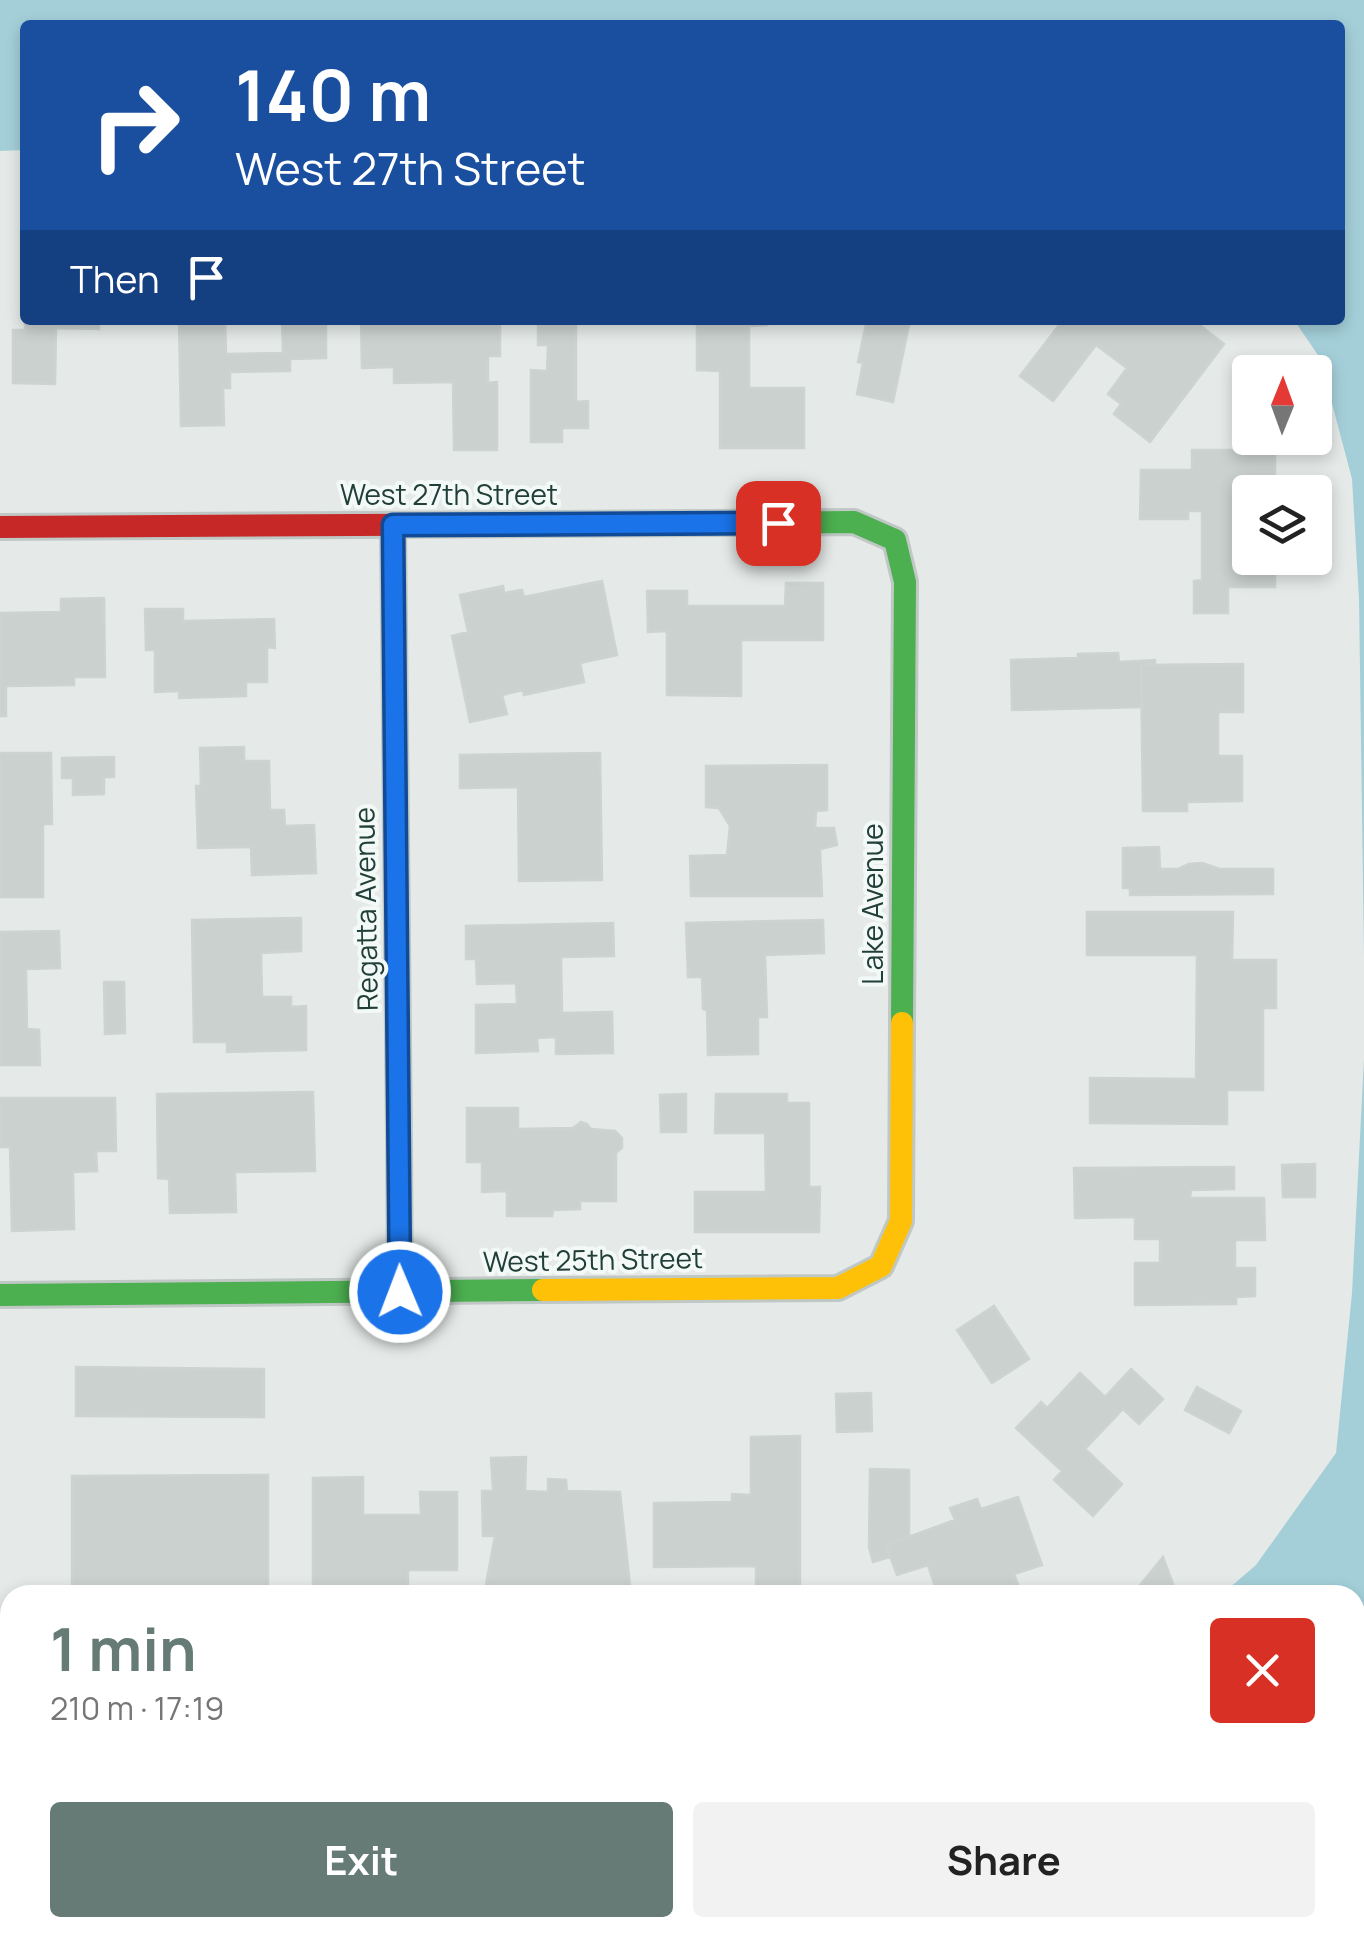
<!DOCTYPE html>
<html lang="en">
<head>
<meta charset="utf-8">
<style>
  body { margin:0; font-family:Manrope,sans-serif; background:#f2f2f2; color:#222; height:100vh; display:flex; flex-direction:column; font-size:38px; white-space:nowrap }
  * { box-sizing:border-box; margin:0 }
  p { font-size:32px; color:#767676 }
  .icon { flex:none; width:55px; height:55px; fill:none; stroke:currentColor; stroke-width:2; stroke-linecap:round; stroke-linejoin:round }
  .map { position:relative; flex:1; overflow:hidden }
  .drawer { position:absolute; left:0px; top:1585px; width:1365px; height:352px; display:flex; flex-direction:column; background:#fff; border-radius:30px 30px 0 0; box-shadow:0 5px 15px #0003 }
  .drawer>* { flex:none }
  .top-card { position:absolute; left:20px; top:20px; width:1325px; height:305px; border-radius:10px; box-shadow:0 5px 15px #0003; background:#1a4fa0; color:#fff; overflow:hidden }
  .needle { width:65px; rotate:1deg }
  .buttons { position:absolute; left:1232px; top:355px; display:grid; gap:20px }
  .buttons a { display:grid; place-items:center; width:100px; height:100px; border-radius:10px; background:#fff; box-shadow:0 5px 15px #0003; font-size:50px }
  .pin { position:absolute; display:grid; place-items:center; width:85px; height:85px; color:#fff; margin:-42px; border-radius:20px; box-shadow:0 5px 15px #0006 }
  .me { position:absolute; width:110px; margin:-55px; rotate:359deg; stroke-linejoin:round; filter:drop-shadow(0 0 8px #0008) }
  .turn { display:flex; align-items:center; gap:35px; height:210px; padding:0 50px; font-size:45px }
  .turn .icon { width:130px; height:130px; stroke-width:2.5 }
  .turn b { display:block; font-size:70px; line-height:85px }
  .then { display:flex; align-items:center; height:95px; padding:0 50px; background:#0003; gap:20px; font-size:38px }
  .round { display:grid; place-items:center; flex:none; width:105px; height:105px; border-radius:10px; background:#f2f2f2 }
  .head { display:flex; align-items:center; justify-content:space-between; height:170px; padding:0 50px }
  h1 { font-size:60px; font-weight:700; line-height:75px; color:#667a76 }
  .action { display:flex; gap:20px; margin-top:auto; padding:20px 50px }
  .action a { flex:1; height:115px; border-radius:10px; background:#667a76; color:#fff; font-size:40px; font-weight:700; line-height:115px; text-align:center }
  .action a+a { background:#f2f2f2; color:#222 }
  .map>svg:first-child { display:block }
  .water { fill:#a4cfd9 }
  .building { fill:#cbd1cf; stroke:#cdd3d1; stroke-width:2.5 }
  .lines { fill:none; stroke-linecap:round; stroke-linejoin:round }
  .fast-casing { stroke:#c0c8c5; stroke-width:28 }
  .slow-casing { stroke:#c0c8c5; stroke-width:28 }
  .jam-casing { stroke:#c0c8c5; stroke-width:28 }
  .fast { stroke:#4caf50; stroke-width:22 }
  .slow { stroke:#ffc107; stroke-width:22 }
  .jam { stroke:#c62828; stroke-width:22 }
  .route-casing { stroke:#114b97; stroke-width:25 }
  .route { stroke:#1a73e8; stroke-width:18 }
  .labels { text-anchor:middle; stroke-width:8; stroke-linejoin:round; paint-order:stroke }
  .street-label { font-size:28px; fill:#213e38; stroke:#f3f9f6 }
</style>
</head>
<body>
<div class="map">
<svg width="1364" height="1936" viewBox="0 0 1364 1936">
  <rect width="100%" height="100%" fill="#e5eae8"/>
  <!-- water -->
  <path class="water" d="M0 0H1364V955L1359 599 1352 479 1320 358 1294 320H1340V25H25V150L0 151Z
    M1364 1059V1936H1073L1046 1928H1355V1595H1221L1256 1565 1336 1453 1352 1293Z
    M0 1695H10V1928H93L0 1931Z"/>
  <!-- building -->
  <path class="building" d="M25 320H99V329L56 328 55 384 13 383V330H25Z
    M179 320H237L225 322 226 354 283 353 282 320H326V358L290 359V371L230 372V388H223L224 425 181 426Z
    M361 320H500V356H488V383L497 382V450H454L453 382 394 383V367L362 368Z
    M538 320H576V402L588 401V428H562V442H531V370L547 371 548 345H538Z
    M697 320H767V325L749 326V388H804V448H720V371L697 370Z
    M867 320H910L893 402 857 394 863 363 858 362Z
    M1063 320H1193L1224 344 1150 442 1114 414 1121 404 1108 394 1127 368 1096 345 1053 401 1020 376Z
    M1192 450H1275V492H1250V558H1275V587H1228V613H1194V581L1202 580V511H1188V519H1140L1141 470H1192Z
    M602 581 617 655 580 663 584 682 524 695 523 690 502 695 507 714 470 722 452 636 468 632 460 595 503 586 504 593 522 590 524 597Z
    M786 583H823V640H741V696L667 695V631L648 632 647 591H687V606H785Z
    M104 598 105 677H74V685L6 686V716H0V613L61 612V599Z
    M145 609H183V621L274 619 275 648 267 647V682H246V696L179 698V691L155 692V650H146Z
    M1118 653 1119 662 1155 660V664L1141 665 1142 707 1012 710 1011 660 1078 658V654Z
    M1243 664V712H1218V756H1242V801L1187 802V811H1143L1141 665Z
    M244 747V761H269L270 810H284L285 826 314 825 316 873 252 875 251 847 198 848 196 786H201L200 748Z
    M0 753H51L52 824H43V897H0Z
    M600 753 602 880 519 881 518 787 460 788V755Z
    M114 757V777H104V794L73 795V778H62V758Z
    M827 765V810L816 811 815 828H834L837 845 820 849 822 896H691L690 856 727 855 730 826 719 808 706 807V766Z
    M1159 847 1160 869H1178L1189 864 1202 863 1220 869H1273V894L1130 895V888H1123V848Z
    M1087 912H1233L1232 960H1276V1008H1263V1090H1227V1124L1090 1123V1078L1196 1079 1197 955H1087Z
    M301 918V951L261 953 262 997H291V1007L306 1006V1050L227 1052V1042H194L192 920Z
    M823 920 824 953 765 955 767 1017H758V1054L708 1055 707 1010 703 1009 702 977H688L686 923Z
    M613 923 614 956 561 957 562 1013 612 1012 613 1053 556 1054V1037L537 1038 538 1051 476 1053V1005L517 1004 516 983 477 984 476 959H466V926Z
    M59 931 60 968 26 969 27 1029 39 1030 40 1065H0V932Z
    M104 982H124L125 1033 105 1034Z
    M313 1092 315 1171 235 1172 236 1212 170 1213 169 1179 158 1178 157 1094Z
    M686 1094V1132H661L660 1095Z
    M716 1094H787V1103H809V1187H820L819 1232H695V1192H766L765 1133H715Z
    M0 1098H115L116 1151H96L97 1171 73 1172 74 1229 12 1231 10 1147H0Z
    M467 1108H518V1129L573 1128 581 1122 587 1124 591 1129 615 1131 622 1138V1148L613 1155H616V1201H580V1209L553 1210 552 1216H507V1191L482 1192V1162H467Z
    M1315 1164V1197H1283L1282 1165Z
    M1234 1167V1189L1191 1190 1190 1198H1264L1265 1240H1235V1268H1255V1296L1236 1297V1304L1135 1305V1263H1160V1239H1135V1217L1075 1218 1074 1168Z
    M994 1306 1029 1359 992 1383 957 1330Z
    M76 1367 264 1369V1417L76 1416Z
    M1131 1369 1163 1399 1139 1424 1123 1409 1085 1449 1122 1484 1093 1516 1054 1480 1062 1471 1016 1428 1041 1402 1047 1408 1080 1373 1105 1397Z
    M1197 1387 1241 1411 1229 1433 1185 1410Z
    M871 1393 872 1431 837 1432 836 1394Z
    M800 1436V1595H756V1566L654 1567V1503L732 1502V1494L751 1495V1437Z
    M526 1457 525 1491 548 1492V1479L566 1480 567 1491 620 1492 631 1595H484L495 1536H483L482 1491H493L491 1458Z
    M870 1469 909 1470V1538L886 1545 890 1557 873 1562 869 1547Z
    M268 1475V1595H72V1476Z
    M363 1477V1515H421L420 1492H457V1570H408V1595H313V1478Z
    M1018 1497 1042 1565 1014 1574 1022 1595H971L970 1591 959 1595H938L928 1565 897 1575 886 1545 955 1520 950 1508 977 1499 981 1509Z
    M1163 1557 1177 1595H1132Z"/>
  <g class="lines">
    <!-- fast casing -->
    <g class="fast-casing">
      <path id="fast" d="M710 523 854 522 895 540 905 582 902 1023
        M399 1141 400 1292
        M0 1295 543 1290"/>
    </g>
    <!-- slow casing -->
    <g class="slow-casing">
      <path id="slow" d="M393 525 399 1141
        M543 1290 838 1288 881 1266 901 1221 902 1023"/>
    </g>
    <!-- jam casing -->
    <g class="jam-casing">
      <path id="jam" d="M0 527 710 523"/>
    </g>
    <!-- fast -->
    <use href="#fast" class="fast"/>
    <!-- slow -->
    <use href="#slow" class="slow"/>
    <!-- jam -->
    <use href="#jam" class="jam"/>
  </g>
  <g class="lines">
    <!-- route casing -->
    <g class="route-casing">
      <path id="route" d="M400 1292 393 525 778 523"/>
    </g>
    <!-- route -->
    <use href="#route" class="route"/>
  </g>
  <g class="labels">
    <!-- street labels -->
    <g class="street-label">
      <text x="449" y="505">West 27th Street</text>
      <text transform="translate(873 904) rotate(-90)" y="10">Lake Avenue</text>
      <text transform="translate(366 909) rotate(-91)" y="10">Regatta Avenue</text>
      <text transform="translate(593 1260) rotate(-1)" y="10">West 25th Street</text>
    </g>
  </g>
</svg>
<div class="buttons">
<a><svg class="needle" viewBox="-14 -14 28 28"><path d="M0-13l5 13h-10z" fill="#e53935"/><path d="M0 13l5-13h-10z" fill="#767676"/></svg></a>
<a><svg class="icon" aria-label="layers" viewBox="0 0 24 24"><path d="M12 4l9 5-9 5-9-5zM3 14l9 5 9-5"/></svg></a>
</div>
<div class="pin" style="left:778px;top:523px;background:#d93025"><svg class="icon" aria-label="arrive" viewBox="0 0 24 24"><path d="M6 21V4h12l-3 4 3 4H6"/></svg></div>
<svg class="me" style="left:400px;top:1292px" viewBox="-20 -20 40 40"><circle r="17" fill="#1a73e8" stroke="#fff" stroke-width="3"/><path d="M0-11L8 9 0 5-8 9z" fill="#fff"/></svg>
<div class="top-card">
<div class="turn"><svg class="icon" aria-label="right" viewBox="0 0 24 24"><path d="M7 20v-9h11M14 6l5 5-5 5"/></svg><div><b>140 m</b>West 27th Street</div></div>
<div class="then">Then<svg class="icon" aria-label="arrive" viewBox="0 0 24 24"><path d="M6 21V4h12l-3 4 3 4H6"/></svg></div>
</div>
<section class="drawer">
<div class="head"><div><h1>1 min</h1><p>210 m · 17:19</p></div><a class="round" style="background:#d93025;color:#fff"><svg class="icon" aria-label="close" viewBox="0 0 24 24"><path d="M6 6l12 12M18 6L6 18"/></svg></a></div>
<div class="action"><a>Exit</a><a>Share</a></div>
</section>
</div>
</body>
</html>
